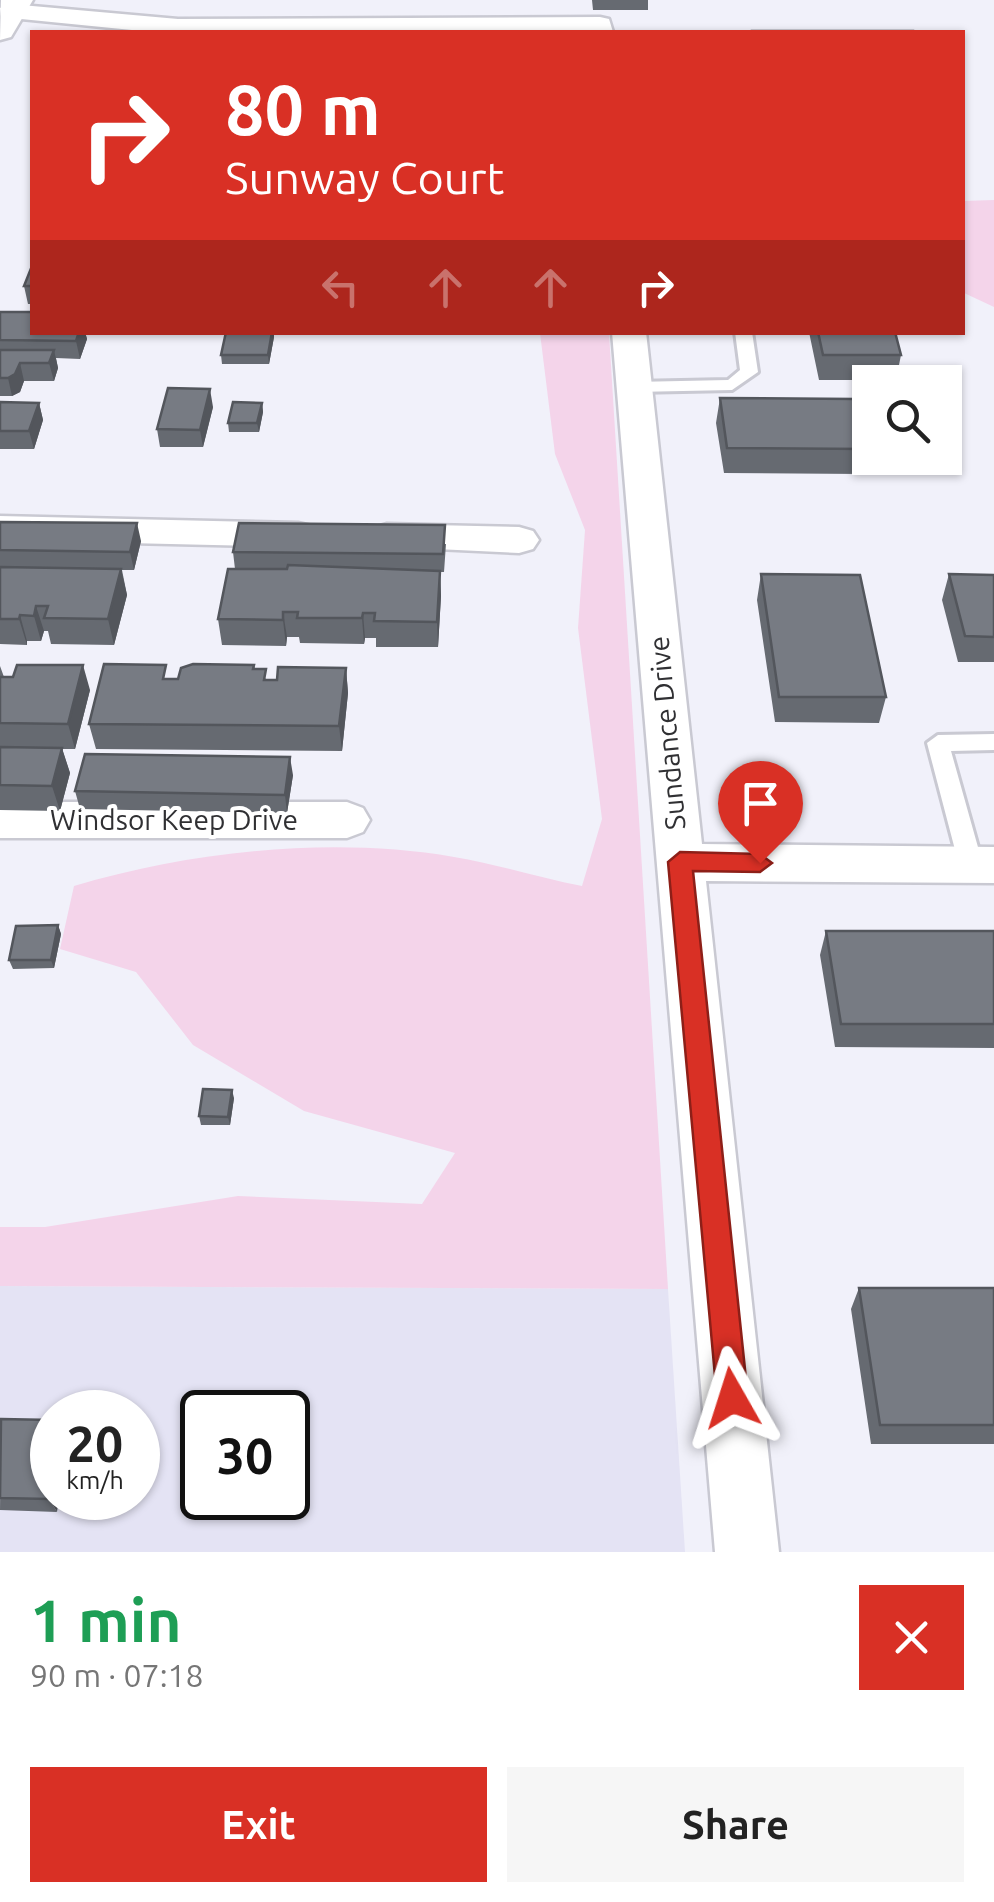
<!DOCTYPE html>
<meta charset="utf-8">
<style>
:root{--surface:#fff;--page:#f6f6f6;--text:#222;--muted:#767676;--accent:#d93025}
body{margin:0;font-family:Ubuntu,sans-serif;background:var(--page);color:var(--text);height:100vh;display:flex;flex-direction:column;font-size:38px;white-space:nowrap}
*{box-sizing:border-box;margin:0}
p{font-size:32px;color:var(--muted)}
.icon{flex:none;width:55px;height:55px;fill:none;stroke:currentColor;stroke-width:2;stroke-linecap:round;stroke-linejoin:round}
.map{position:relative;height:1552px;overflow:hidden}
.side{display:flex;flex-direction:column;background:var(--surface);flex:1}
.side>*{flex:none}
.hud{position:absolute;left:30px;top:30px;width:935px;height:305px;border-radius:0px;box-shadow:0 2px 8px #0004;background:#d93025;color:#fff;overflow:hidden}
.buttons{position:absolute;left:852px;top:365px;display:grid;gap:20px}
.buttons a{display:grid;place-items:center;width:110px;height:110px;border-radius:0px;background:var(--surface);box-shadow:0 2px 8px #0004;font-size:50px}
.speed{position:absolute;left:30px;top:1390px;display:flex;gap:20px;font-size:50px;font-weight:700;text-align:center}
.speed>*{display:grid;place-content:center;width:130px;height:130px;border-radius:50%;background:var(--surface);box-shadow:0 2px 8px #0004;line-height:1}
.speed small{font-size:25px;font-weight:400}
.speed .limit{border:5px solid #111;border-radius:15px;background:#fff;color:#111}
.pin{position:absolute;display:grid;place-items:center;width:85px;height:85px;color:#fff;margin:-102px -42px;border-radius:50% 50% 50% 0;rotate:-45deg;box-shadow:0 0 10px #0007}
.pin .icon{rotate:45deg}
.me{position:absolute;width:110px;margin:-55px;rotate:354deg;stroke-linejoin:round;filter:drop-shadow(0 0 8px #0008)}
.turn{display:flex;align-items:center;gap:35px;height:210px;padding:0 30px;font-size:45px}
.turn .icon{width:130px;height:130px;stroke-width:2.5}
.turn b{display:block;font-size:70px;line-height:85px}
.lanes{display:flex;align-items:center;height:95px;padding:0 30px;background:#0003;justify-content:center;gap:50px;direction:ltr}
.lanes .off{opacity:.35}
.round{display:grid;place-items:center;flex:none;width:105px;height:105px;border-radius:0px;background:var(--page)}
.overview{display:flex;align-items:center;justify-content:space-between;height:170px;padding:0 30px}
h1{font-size:60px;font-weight:700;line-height:75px;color:#1e9e55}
.action{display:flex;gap:20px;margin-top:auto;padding:20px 30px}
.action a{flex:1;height:115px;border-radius:0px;background:var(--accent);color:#fff;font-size:40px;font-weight:700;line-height:115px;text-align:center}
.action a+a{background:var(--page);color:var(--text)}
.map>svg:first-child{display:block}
</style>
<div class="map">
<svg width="994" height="1552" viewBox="0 0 994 1552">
<rect width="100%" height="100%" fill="#f1f1fa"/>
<path fill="#e4e3f4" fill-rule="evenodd" d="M0,1286L668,1289L685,1552H0ZM52,1412H138V1498H52ZM202,1412H288V1498H202Z"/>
<path fill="#f4d4ea" d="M994,200V307L962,292L963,201Z
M540,333H609L668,1289L0,1286V1227H45L238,1196L422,1204L455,1153L304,1111L193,1045L136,972L60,949L74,886C192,851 332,836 454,857C497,864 540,878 582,886L602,819L578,628L585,530L555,454Z"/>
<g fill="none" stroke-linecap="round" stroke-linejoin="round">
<defs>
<path id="service" d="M735,332H752L758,372L732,390L634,392L625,387L634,382L728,380L740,370Z
M994,734V750L951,751L983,865L979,872H963L959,865L927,743L938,735Z"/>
<path id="minor" d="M10,4L178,19L600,17L609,19L613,32H152L1,17L0,8Z
M612,332H646L702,844L994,847V883L706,881L779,1552H715Z
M0,516L298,523L312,526L317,535L312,544L298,547L0,540Z
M387,524L519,527L533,531L539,540L533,549L519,553L373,546L368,537L373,528Z
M0,802H347L363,808L370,820L363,832L347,838H0Z"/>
<path id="secondary" d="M1,0H33L11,37L0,40Z"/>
</defs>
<use href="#service" stroke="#c9c9d2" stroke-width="6"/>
<use href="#minor" stroke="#c9c9d2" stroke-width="5"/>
<use href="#secondary" stroke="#c9c9d2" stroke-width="5"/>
<use href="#service" fill="#fff" fill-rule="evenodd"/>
<use href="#minor" fill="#fff" fill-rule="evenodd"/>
<use href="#secondary" fill="#fff" fill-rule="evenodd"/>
</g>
<path fill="#666a71" d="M592,0H648V10H593Z
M32,266V304H28L24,286Z
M0,312L32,332H85L87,339L80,359L56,358L58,368L54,381H24L20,392L12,396H0Z
M809,332H895L901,355L896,380H819Z
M274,337L269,364H222L221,355Z
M720,398L868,449L862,474L724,473L716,423Z
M0,402L39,403L43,420L34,449H0Z
M262,403L263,412L259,432H229L228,423Z
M213,407L203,447H160L157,429Z
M0,522L141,541L134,570H122L127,595L114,645L51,644L48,631H44L41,641H27V645L0,644Z
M446,544L444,572H440L441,596L438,647H376V638H365L364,644L300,643L299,637H287L286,646L222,645L218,619L235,569L233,552Z
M761,574L886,697L879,723L775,722L757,600Z
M949,574L994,575V662H958L942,600Z
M254,665L255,669L267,680H277L346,668L348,693L342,751L96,749L89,724L169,679H178Z
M0,666L4,677L90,690L75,749H62L70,773L60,811L0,810Z
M293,775L287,813L80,809L75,791Z
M58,925L61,934L54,968L13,969L9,960Z
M826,931H994V1048L835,1047L820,955Z
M234,1098L230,1125H201L199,1116Z
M859,1288H994V1444H871L851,1309Z
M1,1419L57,1512L0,1510Z"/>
<path fill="#53565c" d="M79,332H85L87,339L80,359L76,341Z
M272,332H274V337L269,364L268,355Z
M54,350L58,368L54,381L49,363Z
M20,363L24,381L20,392L12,396L8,378Z
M210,389L213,407L203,447L200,430Z
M39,403L43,420L34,449L29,431Z
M262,403L263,412L259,432L257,423Z
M137,523L141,541L134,570L130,552Z
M121,569L127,595L114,645L108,619Z
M440,571L441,596L438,647L437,622Z
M36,606L44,631L41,641L34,616Z
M283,612L287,637L286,646L283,620Z
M363,613L365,638L364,644L362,618Z
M20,615L27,641V645L19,619Z
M83,665L90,690L75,749L68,724Z
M346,668L348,693L342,751L339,726Z
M62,748L70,773L60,811L52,786Z
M290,757L293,775L287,813L285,795Z
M58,925L61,934L54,968L51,960Z
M232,1090L234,1098L230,1125L228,1117Z
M52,1481V1498H59L57,1512L49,1499Z"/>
<path fill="#777b83" stroke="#53565c" stroke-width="2.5" d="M752,31H913V32H752Z
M32,266V286H24Z
M0,312H32V332H79L76,341L0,340Z
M226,332H272L268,355H221Z
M818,332H895L901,355H823Z
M0,350H54L49,363H20L15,374L8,378H0Z
M168,388L210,389L200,430L157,429Z
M720,398L855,399L868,449L727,448Z
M0,402L39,403L29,431H0Z
M233,402L262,403L257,423H228Z
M0,522L137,523L130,552L0,550Z
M239,523L445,525L443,554L233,552Z
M288,565L440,571L437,622L374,621L375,613H363L362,618H297L298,612H283V620L218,619L228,569H287Z
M0,567L121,569L108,619L44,618L48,606H36L34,616L20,615L19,619H0Z
M761,574L860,575L886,697H779Z
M949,574L994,575V637L965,636Z
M104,664L166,665L163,679H178L181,668L193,664L254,665L253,669H266L264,680H277L278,667L346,668L339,726L89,724Z
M17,665H83L68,724L0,723V677H13Z
M0,747L62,748L52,786L0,785Z
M85,754L290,757L285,795L75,791Z
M58,925L51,960H9L16,926Z
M826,931H994V1024H841Z
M203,1089L232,1090L228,1117L199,1116Z
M859,1288H994V1425H880Z
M1,1419L52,1420V1481L49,1499L0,1498Z"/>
<path fill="#d93025" stroke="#8d1f18" stroke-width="2.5" d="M680,852L760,854L772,863L760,872L693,871L748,1398L743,1409L732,1414L721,1409L717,1398L668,862Z"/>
<g text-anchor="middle" stroke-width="8" stroke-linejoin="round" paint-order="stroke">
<g font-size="28" fill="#303033" stroke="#fff">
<text transform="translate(667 733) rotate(-95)" y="10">Sundance Drive</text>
<text x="174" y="830">Windsor Keep Drive</text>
</g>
</g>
</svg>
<div class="buttons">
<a><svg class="icon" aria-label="search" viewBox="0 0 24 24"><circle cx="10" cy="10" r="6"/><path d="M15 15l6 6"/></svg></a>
</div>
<div class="speed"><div>20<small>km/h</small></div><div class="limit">30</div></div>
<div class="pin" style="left:760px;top:863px;background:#d93025"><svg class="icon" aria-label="arrive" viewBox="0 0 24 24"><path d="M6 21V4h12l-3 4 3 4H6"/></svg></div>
<svg class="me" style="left:732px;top:1398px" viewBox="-20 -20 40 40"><path d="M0-17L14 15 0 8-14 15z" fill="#d93025" stroke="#fff" stroke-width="4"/></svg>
<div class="hud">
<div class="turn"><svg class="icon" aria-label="right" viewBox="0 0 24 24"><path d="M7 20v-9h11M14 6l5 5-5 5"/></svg><div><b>80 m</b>Sunway Court</div></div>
<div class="lanes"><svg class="icon off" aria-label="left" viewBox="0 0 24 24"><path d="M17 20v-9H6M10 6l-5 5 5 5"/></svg><svg class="icon off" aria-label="ahead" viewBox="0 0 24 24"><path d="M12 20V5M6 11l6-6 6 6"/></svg><svg class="icon off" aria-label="ahead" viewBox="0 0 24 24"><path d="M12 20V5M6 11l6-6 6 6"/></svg><svg class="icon" aria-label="right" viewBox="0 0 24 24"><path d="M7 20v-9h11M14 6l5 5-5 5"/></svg></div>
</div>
</div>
<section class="side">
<div class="overview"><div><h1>1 min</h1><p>90 m · 07:18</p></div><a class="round" style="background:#d93025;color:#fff"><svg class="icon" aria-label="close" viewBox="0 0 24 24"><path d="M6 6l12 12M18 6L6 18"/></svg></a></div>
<div class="action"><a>Exit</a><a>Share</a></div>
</section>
